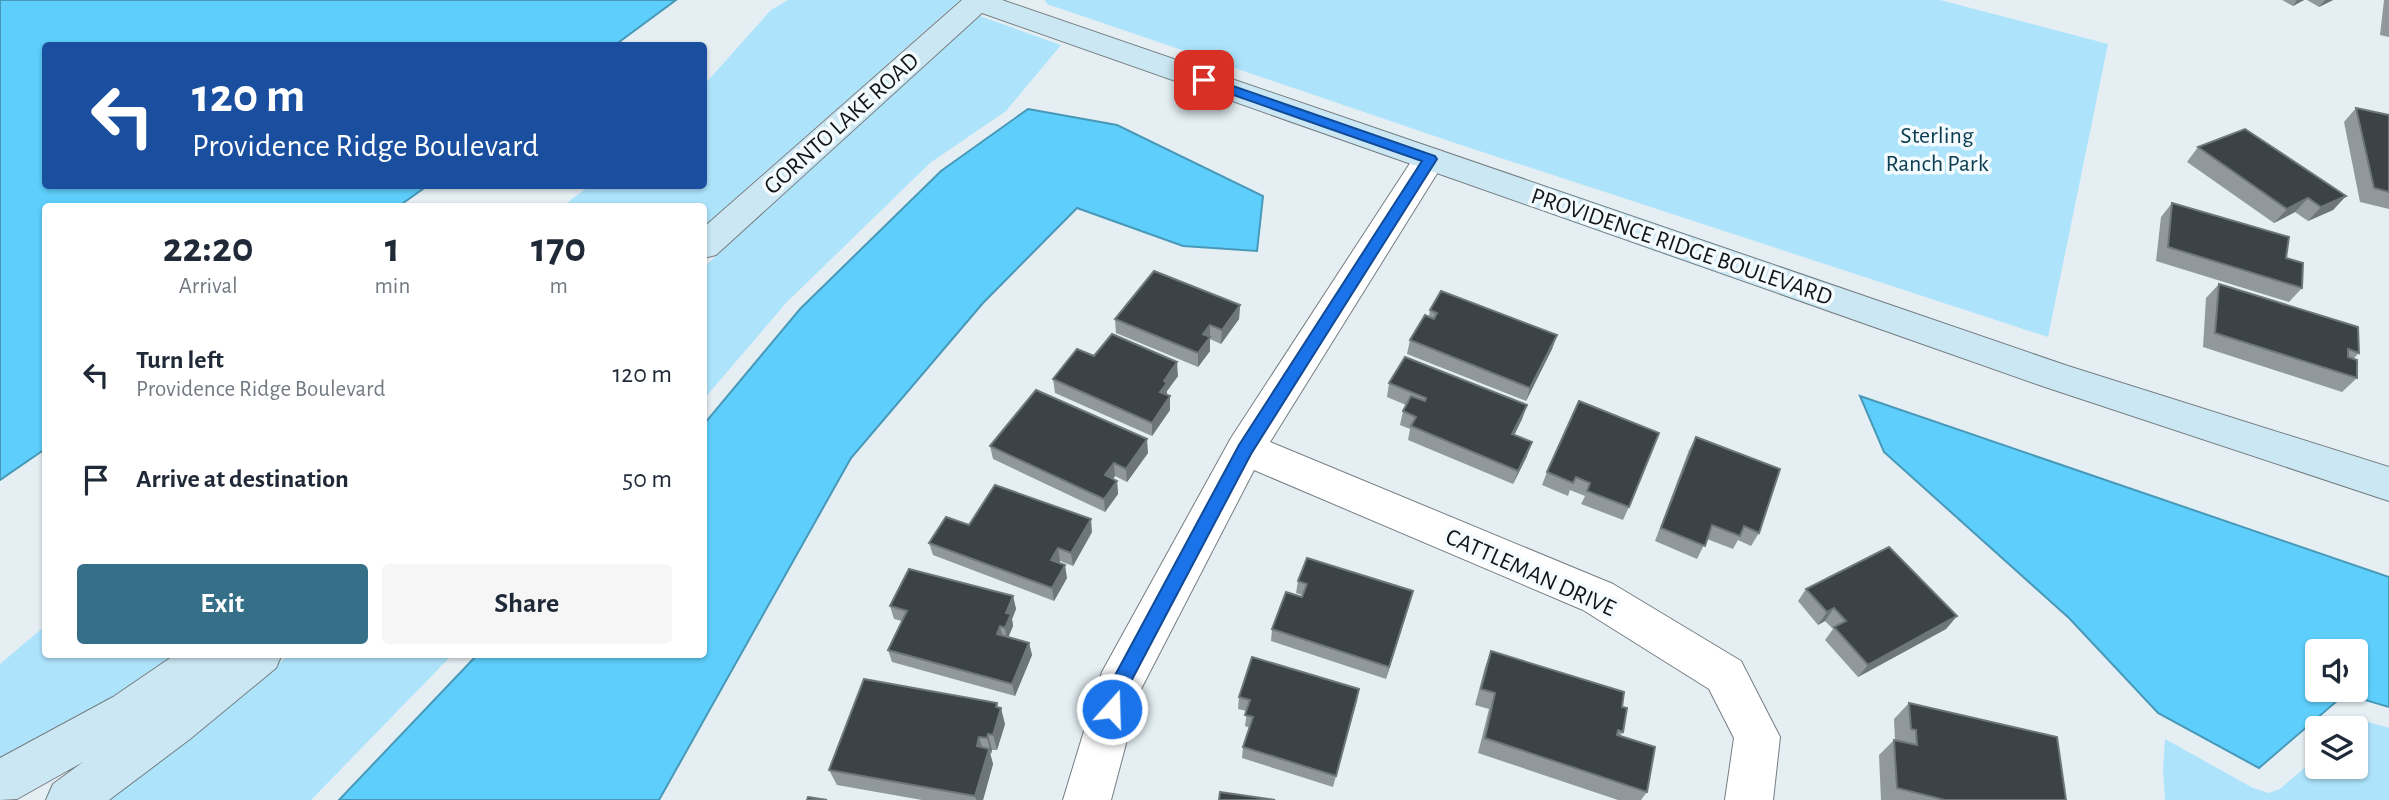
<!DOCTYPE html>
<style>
:root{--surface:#fff;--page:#f6f6f7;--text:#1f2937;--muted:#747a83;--accent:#357088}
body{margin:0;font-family:"Alegreya Sans",sans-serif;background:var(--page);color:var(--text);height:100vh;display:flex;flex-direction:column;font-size:26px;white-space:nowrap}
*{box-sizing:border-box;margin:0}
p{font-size:23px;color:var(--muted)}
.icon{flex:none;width:38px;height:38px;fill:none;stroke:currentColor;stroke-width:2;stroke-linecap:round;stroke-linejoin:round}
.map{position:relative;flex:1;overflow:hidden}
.details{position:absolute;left:42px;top:203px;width:665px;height:455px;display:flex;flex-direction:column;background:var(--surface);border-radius:7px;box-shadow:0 2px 5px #0004}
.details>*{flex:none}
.banner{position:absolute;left:42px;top:42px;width:665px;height:147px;border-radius:7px;box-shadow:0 2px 5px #0004;background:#1a4fa0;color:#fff;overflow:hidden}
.buttons{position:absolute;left:2305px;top:639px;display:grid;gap:14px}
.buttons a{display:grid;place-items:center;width:63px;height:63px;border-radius:7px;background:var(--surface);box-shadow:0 2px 5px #0004;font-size:35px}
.pin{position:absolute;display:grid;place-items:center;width:60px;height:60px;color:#fff;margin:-30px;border-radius:14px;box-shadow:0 4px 10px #0006}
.me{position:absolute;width:77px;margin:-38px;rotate:20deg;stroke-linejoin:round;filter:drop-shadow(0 0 5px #0008)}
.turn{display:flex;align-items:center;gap:24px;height:147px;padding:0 35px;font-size:32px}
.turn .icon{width:91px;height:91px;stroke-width:2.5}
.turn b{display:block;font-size:49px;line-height:60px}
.eta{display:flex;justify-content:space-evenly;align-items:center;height:119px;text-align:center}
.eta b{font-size:42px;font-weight:600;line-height:49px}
.primary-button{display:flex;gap:14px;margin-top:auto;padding:14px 35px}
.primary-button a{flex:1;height:80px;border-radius:7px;background:var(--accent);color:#fff;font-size:28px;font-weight:600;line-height:80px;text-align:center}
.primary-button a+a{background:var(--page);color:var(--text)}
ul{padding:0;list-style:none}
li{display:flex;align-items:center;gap:21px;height:105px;padding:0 35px}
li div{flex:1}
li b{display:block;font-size:26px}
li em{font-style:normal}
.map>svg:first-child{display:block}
</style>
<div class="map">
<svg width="2389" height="800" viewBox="0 0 2389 800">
<rect width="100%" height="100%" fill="#e4eef3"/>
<path fill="#ade4fc" d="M788,0H960L704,226V206H563L589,186H704V85L771,10Z
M1045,0H1940L2108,44L2048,337L1461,145L1047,4Z
M980,16L1061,45L1006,111L930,163L786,303L704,399V267Z
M45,626L46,654L182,655L121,694L0,760V664Z
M289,655H452L311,800H106L188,739Z
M2361,720L2389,728V800H2165L2163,770L2165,739L2253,788L2269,793L2280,789L2317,757V766H2356V728H2351Z"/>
<path fill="#5ecffc" stroke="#4898b8" stroke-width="2" fill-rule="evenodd" d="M0,0H676L615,45L46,46V186H427L399,206H46L45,449L0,480Z
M1028,109L1117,125L1263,196L1257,251L1183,246L1077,208L983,303L851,458L659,800H339L477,655L704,654V424L800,309L941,171Z
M1860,396L2389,577V707L2345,694L2259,768L2158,713L2069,618L1884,452ZM2317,651H2356V690H2317Z"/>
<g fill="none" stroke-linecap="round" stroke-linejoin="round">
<defs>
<path id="street" d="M1430,148L1442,151L1446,159L1270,442L1613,584L1741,661L1780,737L1773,800H1725L1734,738L1709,689L1583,610L1254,470L1140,691L1111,800H1063L1102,672L1231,438L1418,151Z"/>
<path id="secondary" d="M962,0H1002L2068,366L2389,467V501L2042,386L982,13L716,255L704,258V227Z
M176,654H282L276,668L190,739L109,800H46L53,784L83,762L17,799L0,800V758L113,697Z"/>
</defs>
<use href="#street" stroke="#767e82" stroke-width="2"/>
<use href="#secondary" stroke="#767e82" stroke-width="2"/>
<use href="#street" fill="#fff" fill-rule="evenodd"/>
<use href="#secondary" fill="#cae7f3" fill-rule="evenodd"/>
</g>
<path fill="#90989d" d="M2282,0H2304L2293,6Z
M2307,0H2333L2319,7Z
M2384,0H2389V37L2380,35Z
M2356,108L2389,115V209L2360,202L2344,122Z
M2198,147L2346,196L2333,210L2308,221L2295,212L2274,223L2187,162Z
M2172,203L2286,258L2302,288L2289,302L2156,261L2161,217Z
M2219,284L2359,353L2353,359L2357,378L2342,392L2203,347L2206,298Z
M1240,305L1239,319L1221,344L1210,339V351L1198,367L1116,333L1115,319Z
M1430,310L1557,335L1552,349L1526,401L1407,354L1410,340L1429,317Z
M1178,376L1167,391V395L1170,396V410L1152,436L1055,393L1053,379Z
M1389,383L1527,405L1522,419L1514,435L1527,456L1513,484L1408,440L1410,429L1400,425L1403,411L1406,405L1387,397Z
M1579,401L1629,507L1623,520L1581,504L1585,496L1570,490L1568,496L1542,485L1547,472Z
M1696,437L1759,533L1751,546L1738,540L1733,549L1707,539L1697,559L1655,541L1689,450Z
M990,446L1148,453L1127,482L1115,476L1113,479L1117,481L1118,494L1105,512L993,459Z
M969,525L1092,532L1073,566L1060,561L1058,563L1067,578L1054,601L933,555L929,543Z
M1298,581L1413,591L1386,679L1271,641L1272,629L1302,597V595L1296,593Z
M1806,589L1957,616L1946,629L1858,677L1825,640L1833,629L1825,621L1818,625L1798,601Z
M1013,596L1016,609L1012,619L1013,626L1008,638L1029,643L1032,655L1015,696L892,662L888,650L902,621L894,619L890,606Z
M1491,651L1622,707L1623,732L1620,736L1647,792L1641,800H1618L1478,753L1489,709L1475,705L1485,667Z
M1359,689L1333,787L1242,758L1243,747L1250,728L1245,726L1247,711L1238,709L1239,697Z
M1909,703L2066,800H1881L1879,755L1894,740H1895L1894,719Z
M1005,724L997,750H992L991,754H990L993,764L983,800H922L837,785L829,770Z"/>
<path fill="#6e767b" d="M2297,0H2304L2293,6Z
M2325,0H2333L2319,7Z
M2346,196L2333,210L2308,221L2321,207Z
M2308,198L2295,212L2274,223L2287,209Z
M1240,305L1239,319L1221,344L1222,330Z
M1210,325V351L1198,367V353L1203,334Z
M1557,335L1552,349L1526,401L1530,388Z
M1177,362L1178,376L1167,391V396L1160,392L1164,381Z
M1170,396V410L1152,436V423Z
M1527,405L1522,419L1508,448L1512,434Z
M1147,439L1148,453L1127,482L1126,469Z
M1532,442L1527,456L1513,484L1518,471Z
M1114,463L1115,476L1106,488L1105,475Z
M1117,481L1118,494L1105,512L1104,499Z
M1091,519L1092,532L1073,566L1071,553Z
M1058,548L1060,561L1053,573L1051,560Z
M1065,565L1067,578L1054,601L1052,588Z
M1413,591L1410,603L1386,679L1389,667Z
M1013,596L1016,609L1012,619L1013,626L1007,640L1005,628L1006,613Z
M1834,608L1825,621L1818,625L1827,612Z
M1957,616L1946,629L1858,677L1868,665Z
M1000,626L1003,639L997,634Z
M1029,643L1032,655L1015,696L1012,684Z
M1359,689L1357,701L1333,787L1336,776Z
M997,703L999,712L1001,708L1005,724L997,750L993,735Z
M988,734L992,750L991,754L987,738Z
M979,737L984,753L977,746Z
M989,749L993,764L983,800H976L975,796Z"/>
<path fill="#3b4347" stroke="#6e767b" stroke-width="2" d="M2356,108L2389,115V192L2374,188Z
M2245,129L2346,196L2321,207L2308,198L2287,209L2198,147Z
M2172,203L2289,237L2286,258L2303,263L2302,288L2168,247Z
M1154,271L1240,305L1222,330L1210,325L1203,334L1210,337L1198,353L1115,319Z
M2219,284L2358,327L2359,353L2348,349V357L2357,360V378L2215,333Z
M1441,291L1557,335L1530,388L1410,340L1425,315L1434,319L1437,313L1430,310Z
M1112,334L1177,362L1164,381L1167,383L1160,392L1170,396L1152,423L1053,379L1077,349L1094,356Z
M1405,357L1527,405L1512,434L1532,442L1518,471L1411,426L1416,417L1403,411L1411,396L1425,401L1426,398L1389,383Z
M1036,390L1147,439L1126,469L1114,463L1105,475L1117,481L1104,499L990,446Z
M1579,401L1659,433L1629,507L1587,491L1590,483L1576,477L1573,483L1547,472Z
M1696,437L1780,469L1759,533L1744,526L1740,536L1712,525L1705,546L1661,528Z
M995,485L1091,519L1071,553L1058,548L1051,560L1065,565L1052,588L929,543L946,517L969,525Z
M1889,547L1957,616L1868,665L1834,627L1846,621L1834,608L1827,612L1806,589Z
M1307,558L1413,591L1389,667L1272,629L1286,592L1302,597L1307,584L1298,581Z
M909,569L1013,596L1006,613L1011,614L1005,628L1000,626L997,634L1029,643L1012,684L888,650L907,611L890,606Z
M1491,651L1624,692L1622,707L1627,708L1623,732L1618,730L1617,735L1655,747L1647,792L1485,738L1495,693L1481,689Z
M1252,657L1359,689L1336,776L1243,747L1253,717L1245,715L1250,700L1239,697Z
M864,679L997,703L996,707L1001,708L993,735L988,734L987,738L979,737L977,746L989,749L975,796L829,770Z
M1909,703L2057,737L2066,800H1945L1897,788L1894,740L1917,745L1916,730L1911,729Z
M1220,792L1275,800H1219Z
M808,797L827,800H807Z"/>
<path fill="#1a73e8" stroke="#114b97" stroke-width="2" d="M1204,76L1435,156L1437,159L1251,454L1127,689L1119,715L1112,718L1105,715L1102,709L1112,681L1239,445L1422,161L1199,83L1197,80Z"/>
<g text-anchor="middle" stroke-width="7" stroke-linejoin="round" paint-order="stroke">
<g font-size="24" fill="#131618" stroke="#f3fbff">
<text transform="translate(841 123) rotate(-42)" y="8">GORNTO LAKE ROAD</text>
<text transform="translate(1682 246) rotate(19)" y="8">PROVIDENCE RIDGE BOULEVARD</text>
<text transform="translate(1531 572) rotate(24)" y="8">CATTLEMAN DRIVE</text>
</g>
<g font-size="24" fill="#0a3d4f" stroke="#f3fbff">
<text x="1937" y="143">Sterling<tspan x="1937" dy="28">Ranch Park</tspan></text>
</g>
</g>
</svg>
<div class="buttons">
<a><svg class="icon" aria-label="sound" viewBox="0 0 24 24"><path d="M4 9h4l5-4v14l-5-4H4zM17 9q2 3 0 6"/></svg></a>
<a><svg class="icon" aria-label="layers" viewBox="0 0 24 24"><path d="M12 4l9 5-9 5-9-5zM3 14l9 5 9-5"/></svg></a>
</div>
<div class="pin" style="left:1204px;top:80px;background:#d93025"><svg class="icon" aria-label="arrive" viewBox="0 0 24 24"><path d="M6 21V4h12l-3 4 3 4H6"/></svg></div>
<svg class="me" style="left:1112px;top:709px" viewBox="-20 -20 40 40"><circle r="17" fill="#1a73e8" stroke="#fff" stroke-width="3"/><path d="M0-11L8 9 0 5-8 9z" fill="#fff"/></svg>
<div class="banner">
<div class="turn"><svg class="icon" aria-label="left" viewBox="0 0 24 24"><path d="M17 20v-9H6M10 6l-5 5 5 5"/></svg><div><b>120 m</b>Providence Ridge Boulevard</div></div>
</div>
<section class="details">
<div class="eta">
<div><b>22:20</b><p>Arrival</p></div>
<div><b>1</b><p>min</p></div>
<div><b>170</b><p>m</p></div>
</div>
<ul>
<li><svg class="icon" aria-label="left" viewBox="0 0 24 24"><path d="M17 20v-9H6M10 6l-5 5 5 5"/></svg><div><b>Turn left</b><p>Providence Ridge Boulevard</p></div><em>120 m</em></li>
<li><svg class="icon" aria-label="arrive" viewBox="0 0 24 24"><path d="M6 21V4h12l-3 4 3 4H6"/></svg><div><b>Arrive at destination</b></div><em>50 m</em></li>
</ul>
<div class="primary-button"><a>Exit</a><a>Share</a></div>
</section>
</div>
